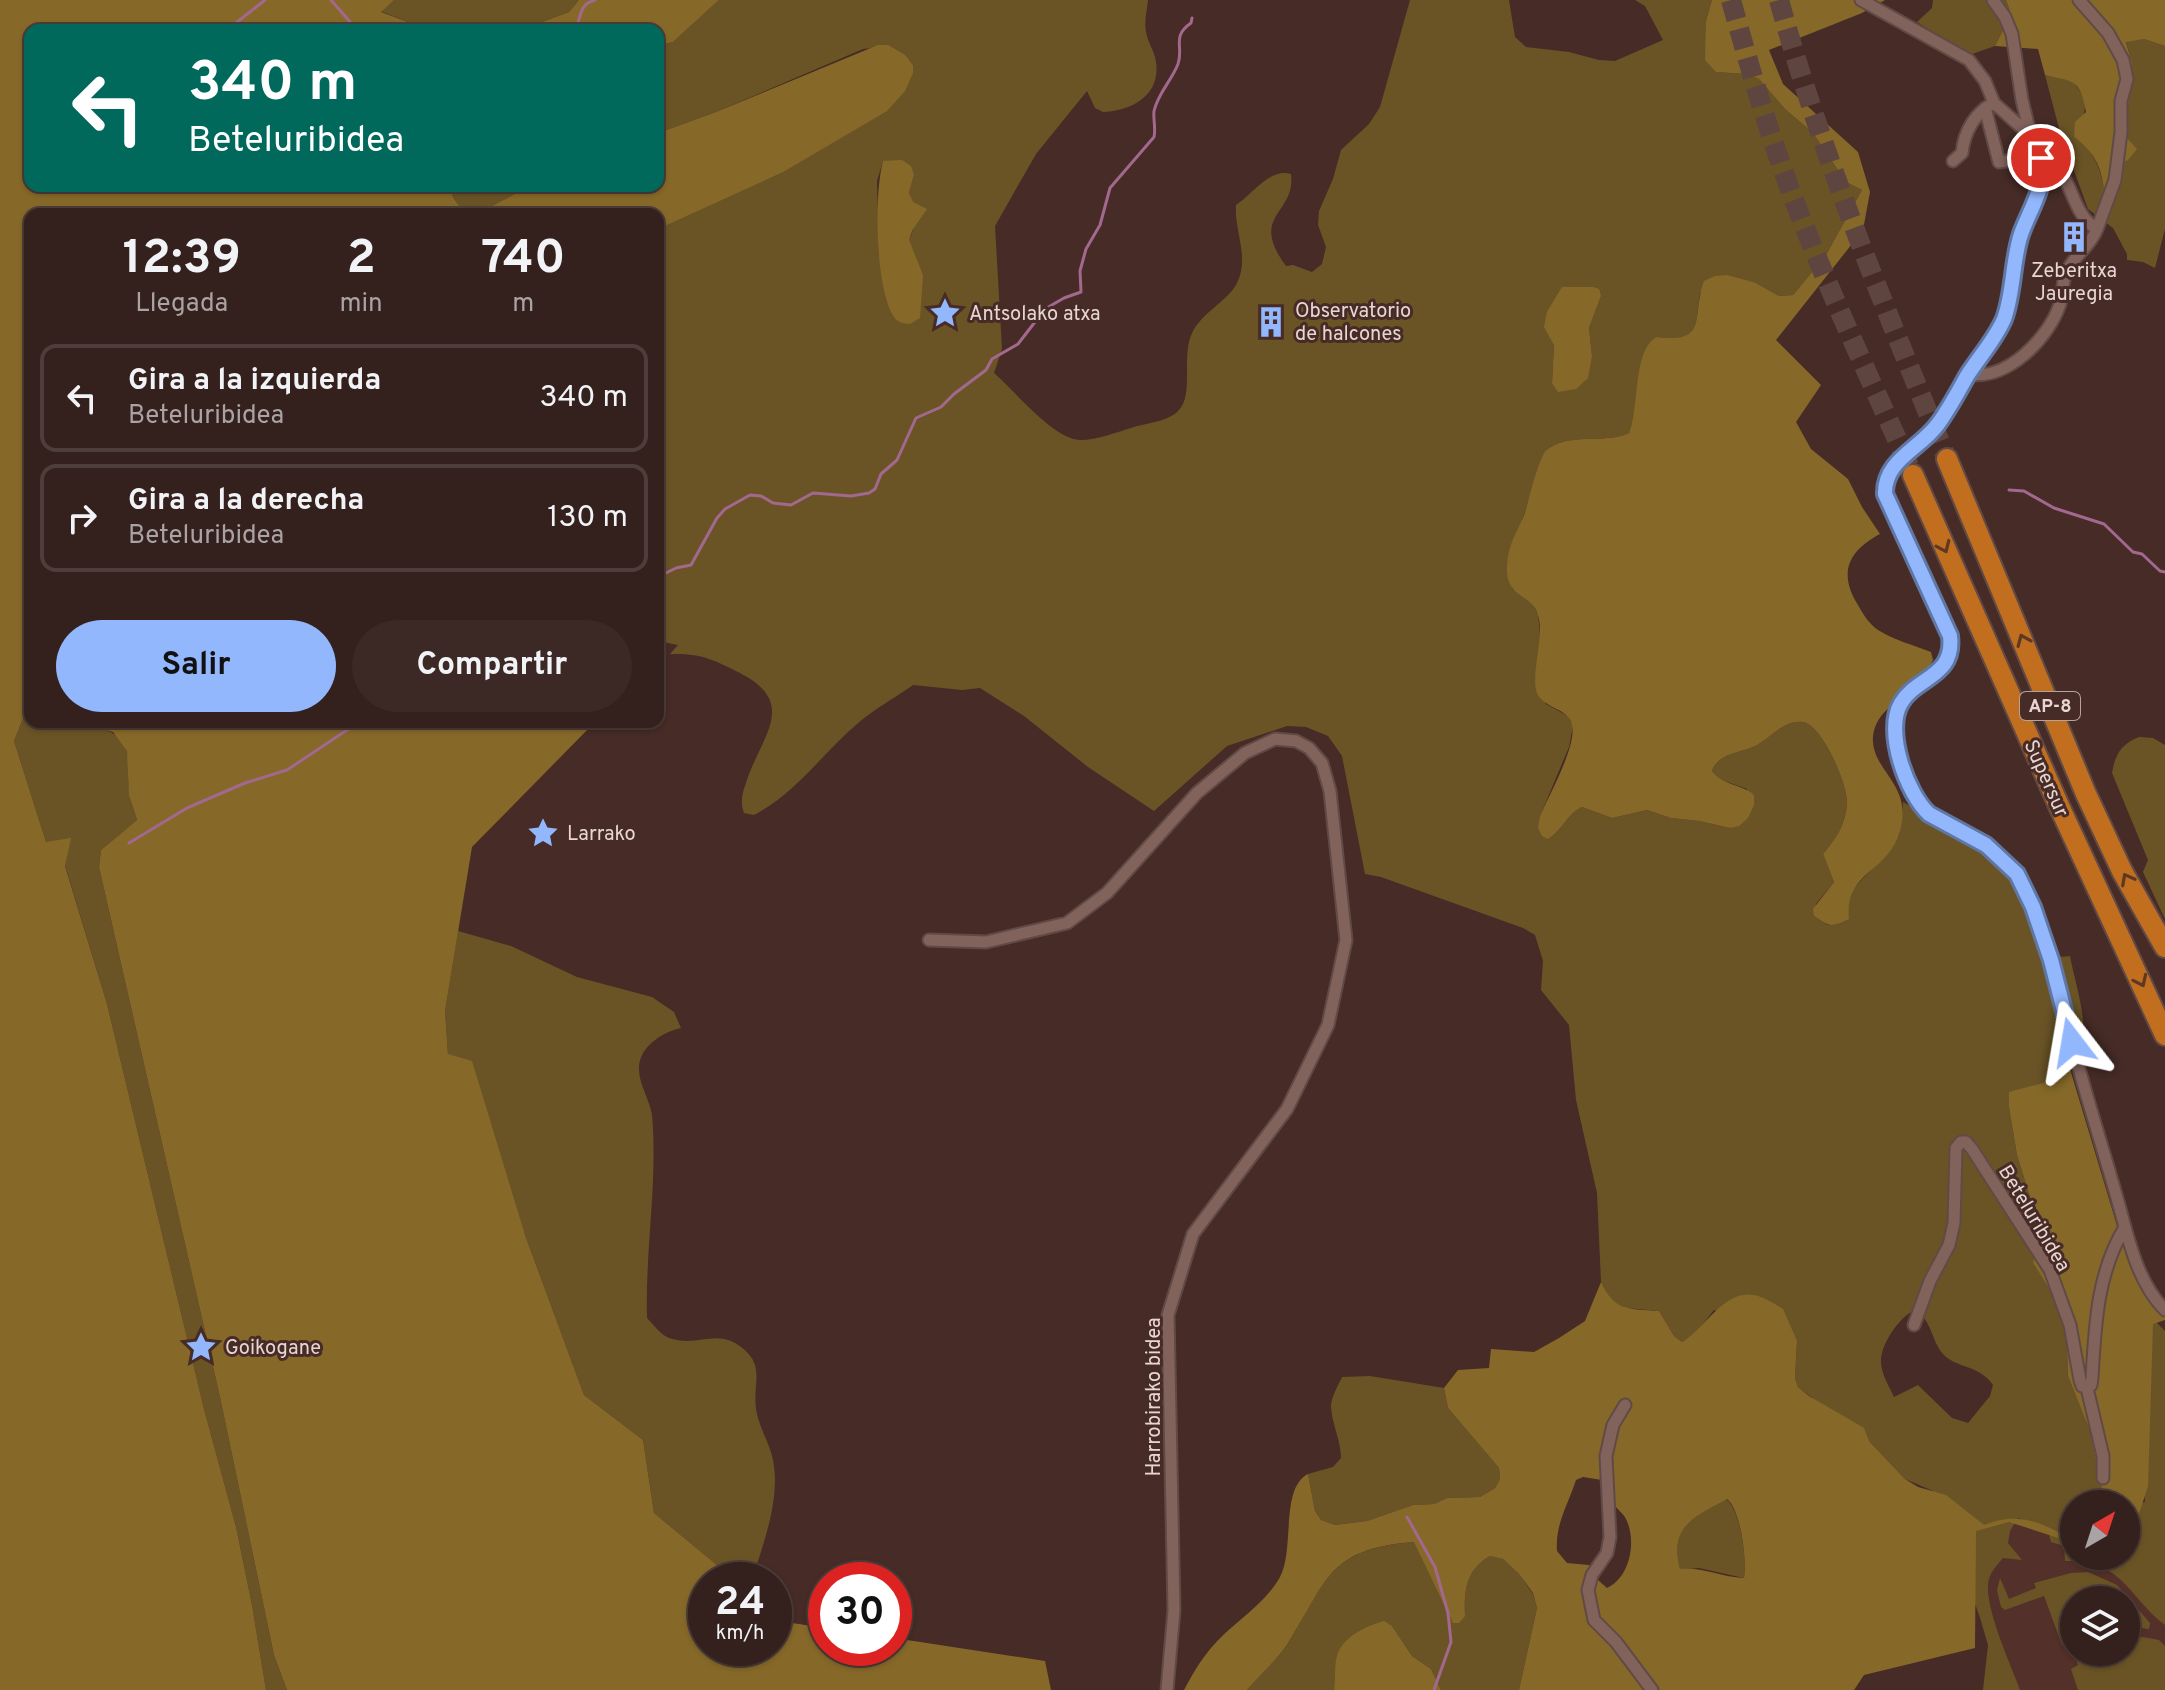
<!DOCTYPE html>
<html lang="es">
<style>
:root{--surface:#34201c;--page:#3c2825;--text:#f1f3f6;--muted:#a9a3a3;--line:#4e3e3b;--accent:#93b7fd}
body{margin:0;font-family:Overpass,sans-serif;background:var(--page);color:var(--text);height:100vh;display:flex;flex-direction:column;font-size:30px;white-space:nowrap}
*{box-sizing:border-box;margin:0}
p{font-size:26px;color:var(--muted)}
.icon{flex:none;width:44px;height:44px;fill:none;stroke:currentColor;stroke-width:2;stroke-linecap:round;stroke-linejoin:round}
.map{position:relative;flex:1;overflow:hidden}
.sheet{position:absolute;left:24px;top:208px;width:640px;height:520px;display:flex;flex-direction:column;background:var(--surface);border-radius:16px;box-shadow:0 2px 6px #0004,0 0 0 2px var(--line)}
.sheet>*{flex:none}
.guide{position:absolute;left:24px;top:24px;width:640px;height:168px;border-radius:16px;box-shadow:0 2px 6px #0004,0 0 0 2px var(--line);background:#00695c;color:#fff;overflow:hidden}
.needle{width:52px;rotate:39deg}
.buttons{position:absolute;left:2060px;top:1490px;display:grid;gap:16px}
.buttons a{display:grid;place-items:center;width:80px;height:80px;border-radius:50%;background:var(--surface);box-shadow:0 2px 6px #0004,0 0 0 2px var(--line);font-size:40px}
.speed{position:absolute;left:688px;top:1562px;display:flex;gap:16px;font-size:40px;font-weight:700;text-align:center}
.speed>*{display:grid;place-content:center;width:104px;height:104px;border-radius:50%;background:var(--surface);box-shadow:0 2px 6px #0004,0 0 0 2px var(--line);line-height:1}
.speed small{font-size:20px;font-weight:400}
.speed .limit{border:12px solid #d22;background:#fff;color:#111}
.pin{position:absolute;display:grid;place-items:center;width:68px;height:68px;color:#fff;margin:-34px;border:4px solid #fff;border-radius:50%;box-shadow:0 2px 8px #0007}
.me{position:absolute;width:88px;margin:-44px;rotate:346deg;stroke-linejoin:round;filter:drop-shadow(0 0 6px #0008)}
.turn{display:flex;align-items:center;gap:28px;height:168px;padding:0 32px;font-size:36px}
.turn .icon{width:104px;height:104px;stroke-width:2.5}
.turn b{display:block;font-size:56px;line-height:68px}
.eta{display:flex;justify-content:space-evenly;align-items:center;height:136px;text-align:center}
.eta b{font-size:48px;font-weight:700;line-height:56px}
.button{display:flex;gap:16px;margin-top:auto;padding:16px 32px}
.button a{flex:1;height:92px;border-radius:48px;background:var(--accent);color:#111;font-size:32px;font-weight:700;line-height:92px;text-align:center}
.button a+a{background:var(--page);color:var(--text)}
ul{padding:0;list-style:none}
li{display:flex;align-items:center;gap:24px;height:108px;margin:0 16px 12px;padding:0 16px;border:4px solid var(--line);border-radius:16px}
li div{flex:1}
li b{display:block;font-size:30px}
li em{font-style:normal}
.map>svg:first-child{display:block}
</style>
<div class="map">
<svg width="2165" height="1690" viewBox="0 0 2165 1690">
<rect width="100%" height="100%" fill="#462b26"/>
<path fill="#533029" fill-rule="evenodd" d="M2012,1482L2074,1556H2126L2165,1500V1690H1983L1988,1645L1968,1584ZM2074,1600H2126V1652H2074Z"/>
<path fill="#6a5426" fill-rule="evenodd" d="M394,0H579L569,12L521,30H443L419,26L380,11Z
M719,0H1148C1147,10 1144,22 1146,32C1148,43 1155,52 1156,62C1161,95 1132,111 1103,112L1095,108L1087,91L1036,154L995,226L1002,349L994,373C1015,391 1053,439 1080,440C1097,440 1117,432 1134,427C1147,423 1170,421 1179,410C1194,394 1181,357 1192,333C1202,312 1228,301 1237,283C1250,257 1234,231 1236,205C1253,194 1269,168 1291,174C1296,215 1248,214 1286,266L1293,265L1312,272L1322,264L1326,247L1318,225L1319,211L1333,179L1341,150L1369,124L1380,107L1410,0H1509L1515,37L1526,47L1569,52L1599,60L1615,61L1663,40L1645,6L1635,0H1712L1706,21L1716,72L1746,74L1759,79L1785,109L1813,133L1846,182L1862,190L1826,255L1793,295L1779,296L1756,283L1700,293C1695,329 1699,343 1657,337C1630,363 1643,402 1629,433C1602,445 1569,431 1545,451L1523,517L1512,588L1532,603L1538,614L1541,646L1535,681L1546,704L1568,716L1573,726L1569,747L1540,816L1548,839C1562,831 1567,814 1582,807L1612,818L1647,810L1671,818L1699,821L1730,828L1747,789L1716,778L1712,771C1717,754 1739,753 1753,747C1769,740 1783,720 1802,722C1822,723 1849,787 1847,805C1845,826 1836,838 1823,854L1834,882L1816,904L1814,916L1828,925L1847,904L1850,892L1892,848L1902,818L1903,802C1933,819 1991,845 2009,875C2020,893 2037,948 2052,955C2057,957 2065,957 2070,956C2076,990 2098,1044 2068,1071C2052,1086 2028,1095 2009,1107L2017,1155L2038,1223L2033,1263L2058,1303L2066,1322L2068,1376L2089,1429L2103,1494L2127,1502L2128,1506L2145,1502L2130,1357L2149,1315L2165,1331V1625C2127,1596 2125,1561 2065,1561L2064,1546L2051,1542L2047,1527L2018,1518L2010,1531L2008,1543L2022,1560L2003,1558C1998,1564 1991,1571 1989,1579C1982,1603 2011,1665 2020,1690H1983L1988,1645L1980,1617L1933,1491L1905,1479L1869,1441L1798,1387L1795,1378L1797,1341L1714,1310L1694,1335L1682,1342L1674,1336L1659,1311L1626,1308L1609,1300L1601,1282L1597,1193L1576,1100L1569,1025L1541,990L1543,961L1535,935L1523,928L1381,877L1365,874L1342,756L1328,736L1306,727L1287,726L1227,746L1154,811L1088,767L1024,716L980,688L962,690L913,685C895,698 874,709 857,724C823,753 795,794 754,815L744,813C740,803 742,793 746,783C760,737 800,704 740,673C713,659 700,653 670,654L678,645L658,641V229L708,204L913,65C898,46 885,46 863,49L716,112L658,133V46L673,42ZM883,161L914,175L909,193C914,204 917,228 909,239C903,247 888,253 879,257L877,181ZM1601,296L1589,328L1592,356L1552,383L1554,345ZM1915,1310C1932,1320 1931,1340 1943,1354C1955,1368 1980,1365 1993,1385L1990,1396L1968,1423L1952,1418L1918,1385L1894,1397C1889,1386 1881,1374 1881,1361C1881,1344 1899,1317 1915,1310ZM2074,1504H2126V1556H2074Z
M1933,0H2006L2011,14L1995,46L1969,55L1917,22L1932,8Z
M2144,39L2165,46V229L2155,268L2143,262L2127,260V254L2113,228L2088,209L2060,132L2045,75L2071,79C2091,102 2087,112 2074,137C2094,153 2098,162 2104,186L2126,137L2132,63L2126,41Z
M450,186H530L490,207L470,212C459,208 451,198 450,186Z
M30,701V722C59,722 115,717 127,751C130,762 128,778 129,789C130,800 134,810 137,820L101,850L99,867L220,1397L274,1655L287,1690H266L252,1605L236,1527L204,1409L107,1004L65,865L68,846L58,841L46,842L14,741Z
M2139,737L2153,738L2165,745V919L2143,872L2148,860L2112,773C2115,755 2121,744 2139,737Z
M458,931L511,946L577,977L652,997L674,1012L681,1028C663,1032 640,1046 639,1067C638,1083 650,1100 652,1115C658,1182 645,1250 647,1318C653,1324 661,1335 669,1338C695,1347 714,1331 735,1343C770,1364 750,1384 757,1414C761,1432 772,1447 774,1466C779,1504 763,1544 752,1580H735L654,1513L643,1440L584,1395L525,1235L448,1054L445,1011Z
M1370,1376L1444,1388L1448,1408L1499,1468L1500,1479L1495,1488L1480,1497L1447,1498L1434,1504L1413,1505L1367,1521L1335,1525L1321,1520L1315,1511L1308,1474L1333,1467L1341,1458C1341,1441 1332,1424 1331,1407C1331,1397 1338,1386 1342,1377Z
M1726,1499C1741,1510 1747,1561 1744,1578L1699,1568L1680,1570C1669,1526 1693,1517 1726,1499Z
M1415,1542L1465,1616C1464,1590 1466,1570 1490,1556L1503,1559L1519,1574L1533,1594L1537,1608L1519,1690H1441L1431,1669L1412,1656L1392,1626L1334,1690H1247C1260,1675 1277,1660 1288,1643C1328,1579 1328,1549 1415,1542Z
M2088,1572L2117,1585L2150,1623L2149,1629L2134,1627L2126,1630V1600H2074V1641L2062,1645L2044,1596L2005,1610L2001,1607L1997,1590L2000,1578L2009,1599L2036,1588L2034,1583L2071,1573Z
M2143,1637L2159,1640L2165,1646V1690H2078L2071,1669L2078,1665L2075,1657L2088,1652H2126V1639Z"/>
<path fill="#866929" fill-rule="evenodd" d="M0,0H394L381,12L419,26L443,30H30V186H450C451,198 459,208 470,212L490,207L530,186H658V133L716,112L878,45H888L905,55L913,65V73L905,91L887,111L783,172L658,229V214H30V701L14,741L46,842L71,838L65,866L107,1004L204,1409L236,1527L252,1605L266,1690H0Z
M579,0H719L673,42L658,46V30H521L569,12Z
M1712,0H1885L1862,13L1769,50L1783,84L1858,152L1870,192L1863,230L1776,340L1821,385L1796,422L1811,449L1848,479L1862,507L1880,534C1848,551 1838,573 1858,605C1863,614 1869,624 1878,630C1894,640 1913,645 1931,652L1933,660C1928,669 1923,678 1916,685C1901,701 1876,710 1873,736C1870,773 1919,785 1897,839C1883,873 1844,874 1849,919C1831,927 1830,927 1814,916L1813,909L1834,882L1823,854C1836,838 1845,826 1847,805C1849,787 1822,723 1802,722C1783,720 1769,740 1753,747C1739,753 1717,754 1712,771C1721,785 1742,784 1754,795V805L1748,818L1739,826L1730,828L1699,821L1671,818L1647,810L1612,818L1582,807C1567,814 1562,831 1548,839L1542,836L1538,828L1540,816C1549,795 1577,746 1572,725C1569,708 1544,709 1537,693C1530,675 1545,638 1538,615C1534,599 1516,597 1510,584C1505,575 1507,558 1510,548C1513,537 1520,526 1524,515C1531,493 1535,471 1545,451C1569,431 1602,445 1629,433C1640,408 1632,350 1657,337C1709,344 1691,317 1704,281L1715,276L1727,275L1756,283L1779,296L1793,295L1826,255L1862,190L1846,182L1813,133L1785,109L1759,79L1746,74L1716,72L1705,60L1706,21Z
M2006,0H2165V46L2144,39L2126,42L2132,63L2126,137L2137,149L2128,160L2112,167L2104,188C2100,163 2094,153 2074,137L2075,122L2086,112C2080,79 2075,82 2045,75L2038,49L1995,46L2011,14Z
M902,160L911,166L914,175L909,193L913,202L927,209L913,229L909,240L923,275L920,318L910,324C903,323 898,323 894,317C875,288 874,194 883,161Z
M1562,287H1593L1599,289L1601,296L1589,328L1592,356L1588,378L1576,389L1558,392L1552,383L1554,345L1544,327L1547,312Z
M80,722H595L472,847L445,1011L448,1054L472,1061L525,1235L584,1395L643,1440L654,1513L735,1580H706V1648H774V1613L785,1622L826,1628V1648H894V1638L1045,1661L1051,1690H287L274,1655L220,1397L99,867L101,850L137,820L129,795L127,751L113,732Z
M2070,1069L2118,1229L2139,1285L2165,1316V1320L2153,1324L2148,1486L2132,1536L2126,1542L2131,1517L2127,1502L2103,1494L2089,1429L2068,1376L2066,1322L2058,1303L2033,1263L2038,1223L2017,1155L2009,1107V1092L2058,1079Z
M1601,1282C1614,1311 1629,1309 1659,1311L1674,1336L1682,1342C1704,1330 1724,1289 1754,1295C1764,1297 1775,1304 1783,1309L1797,1341L1795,1378L1798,1387L1809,1396L1864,1428L1869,1441L1905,1479L1918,1487L1946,1495L1984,1525C2021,1511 2041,1523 2074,1540V1543L2009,1522L1976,1531L1975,1648L1864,1675L1854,1690H1519L1537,1608L1533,1593L1519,1574L1503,1559L1490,1556C1466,1570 1464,1590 1465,1616L1459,1623H1453L1414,1542C1327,1549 1328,1580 1288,1643C1277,1660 1260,1675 1247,1690H1184C1192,1675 1200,1661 1211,1648C1232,1623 1264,1606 1280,1577C1295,1549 1280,1488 1308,1474L1315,1511L1321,1520L1335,1525L1367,1521L1413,1505L1434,1504L1447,1498L1480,1497L1495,1488L1500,1479L1499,1468L1448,1408L1444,1388L1458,1370L1489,1368L1491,1349L1534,1352L1559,1338L1585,1321ZM1583,1477L1602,1480C1606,1488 1608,1497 1613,1504C1617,1509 1623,1513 1626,1519C1637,1541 1630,1578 1607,1588L1598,1580L1589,1565L1567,1563L1557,1551C1555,1524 1568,1505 1576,1480ZM1727,1499C1741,1510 1747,1561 1744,1578C1721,1577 1704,1567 1680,1569C1669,1526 1694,1517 1727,1499Z
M1384,1621L1392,1626L1412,1656L1431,1669L1441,1690H1334C1336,1679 1334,1666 1337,1656C1342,1637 1366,1626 1384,1621Z"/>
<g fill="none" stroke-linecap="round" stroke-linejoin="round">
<path stroke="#a2688e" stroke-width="3" d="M331,0L351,23L365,30
M233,30L236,23L265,0
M574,30C583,18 577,5 595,0
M2009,490L2024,491L2054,508L2104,524L2133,552L2142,554L2160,571L2165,572
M658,577L676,568L691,565L717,518L725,509L750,495L761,496L773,503L791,505L813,493L851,496L869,493L875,489L881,474L897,460L916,418L941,407L954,394L986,370L992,359L1018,344L1045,309L1064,298L1081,292L1080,271L1086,249L1100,225L1110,188L1154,137C1156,128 1153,119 1154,111C1158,93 1172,80 1178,64C1184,46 1171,37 1191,23L1192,18
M129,843L187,808L245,783L287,770L359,722
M1407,1517L1435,1567L1448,1613L1451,1642L1434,1690"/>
<path stroke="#5e4540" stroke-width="20" stroke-dasharray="20 10" stroke-linecap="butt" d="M1731,0C1750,69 1770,138 1796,205C1831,296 1873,385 1913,475
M1779,0C1822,157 1885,308 1947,459"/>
<defs>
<path id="street" d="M1861,0L1969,60L1985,81L1994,103
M1993,0L2005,17L2012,34L2022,100L2031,137L2040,156L2044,171L2034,208L2022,234L2004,318L1991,342L1939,424L1887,474L1885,494L1950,636C1954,671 1920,681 1900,704C1890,738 1902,789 1929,814C1960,832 1990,845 2014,872C2042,903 2060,997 2071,1039C2085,1093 2102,1145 2117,1198C2128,1236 2136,1281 2165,1310
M1985,108L1999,162L2040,156
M2041,158C2074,167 2068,213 2097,229L2115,180L2121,132V101L2127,79L2123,60L2108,33L2079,0
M1953,161L1962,153C1964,132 1975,112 1994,103L2031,136
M1969,374C2007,381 2049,338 2060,304C2063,294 2062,283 2066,273C2075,253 2089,249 2097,229
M929,940L986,942L1067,923L1107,893L1197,793L1245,753L1275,739L1296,741L1309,748L1322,763L1330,791L1346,940L1328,1025L1287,1109L1193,1234L1168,1315L1174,1610L1167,1690
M1914,1325L1930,1281L1949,1245L1954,1223L1956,1148L1961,1142H1966L1972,1149L2050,1270L2070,1325L2080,1380L2082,1386L2087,1388L2091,1385L2092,1378C2095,1325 2097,1273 2125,1227
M2087,1388L2103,1456V1478
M1625,1405L1613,1425L1606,1456L1610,1537L1607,1553L1592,1575L1588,1590L1594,1620L1616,1642L1652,1690"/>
<path id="highway" d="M1947,459L2086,794L2122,871L2165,947
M1913,475L2060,808L2165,1035"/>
</defs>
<use href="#street" stroke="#614a45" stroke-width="15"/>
<use href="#highway" stroke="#614a45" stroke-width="24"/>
<use href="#street" stroke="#82635c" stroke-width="11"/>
<use href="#highway" stroke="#c16e1e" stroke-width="20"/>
</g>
<defs><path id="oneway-chevron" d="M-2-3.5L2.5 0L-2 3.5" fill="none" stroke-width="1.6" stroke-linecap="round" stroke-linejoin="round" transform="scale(2)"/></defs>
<g stroke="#5f3824">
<use href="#oneway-chevron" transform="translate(1944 547) rotate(66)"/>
<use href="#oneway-chevron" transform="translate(2023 640) rotate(-113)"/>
<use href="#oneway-chevron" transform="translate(2127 879) rotate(-118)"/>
<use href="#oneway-chevron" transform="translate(2141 981) rotate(65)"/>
</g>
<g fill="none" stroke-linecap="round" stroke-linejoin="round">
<defs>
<path id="route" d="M2041,158C2047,186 2030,209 2021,234C2012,261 2014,292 2004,319C1995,340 1979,357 1967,376C1958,392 1949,409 1938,424C1920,449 1884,460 1885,494L1950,636C1955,677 1917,676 1901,703C1884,731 1907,794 1929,814L1986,845L2017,874L2033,907L2051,960L2072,1042"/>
</defs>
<use href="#route" stroke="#6077a4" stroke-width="20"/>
<use href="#route" stroke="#93b7fd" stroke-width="14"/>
</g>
<defs>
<symbol id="building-bare" viewBox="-9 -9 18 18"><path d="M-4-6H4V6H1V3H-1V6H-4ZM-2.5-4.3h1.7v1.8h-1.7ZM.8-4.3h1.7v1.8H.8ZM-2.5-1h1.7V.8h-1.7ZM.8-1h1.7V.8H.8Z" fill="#93b7fd" stroke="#462b26" stroke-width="2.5" paint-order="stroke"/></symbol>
<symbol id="sight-bare" viewBox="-9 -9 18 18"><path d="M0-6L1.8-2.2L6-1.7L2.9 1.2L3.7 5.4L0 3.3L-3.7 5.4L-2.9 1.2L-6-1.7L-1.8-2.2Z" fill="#93b7fd" stroke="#462b26" stroke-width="2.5" paint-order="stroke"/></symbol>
</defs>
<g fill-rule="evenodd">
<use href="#building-bare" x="2052" y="215" width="44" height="44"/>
<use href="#sight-bare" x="923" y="291" width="44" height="44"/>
<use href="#building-bare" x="1249" y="300" width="44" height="44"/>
<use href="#sight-bare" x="521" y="811" width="44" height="44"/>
<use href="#sight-bare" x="179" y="1325" width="44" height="44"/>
</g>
<g text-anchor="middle" stroke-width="6" stroke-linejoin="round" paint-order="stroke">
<rect fill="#462b26" stroke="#b7a39e" stroke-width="2" x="2020" y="692" width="60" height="28" rx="6"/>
<g font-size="18" font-weight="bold" fill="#e8d6d2">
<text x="2050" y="712">AP-8</text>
</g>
<g font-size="20" fill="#e8d6d2" stroke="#462b26" text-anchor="start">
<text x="2074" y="277" text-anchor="middle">Zeberitxa<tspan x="2074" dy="23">Jauregia</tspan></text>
<text x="1295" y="317">Observatorio<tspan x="1295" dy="23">de halcones</tspan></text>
<text x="969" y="320">Antsolako atxa</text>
<text x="567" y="840">Larrako</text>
<text x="225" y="1354">Goikogane</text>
</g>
<g font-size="20" fill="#e8d6d2" stroke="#462b26">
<text transform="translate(2047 778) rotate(66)" y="7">Supersur</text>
<text transform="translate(2035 1218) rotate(59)" y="7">Beteluribidea</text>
<text transform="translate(1153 1397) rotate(-90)" y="7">Harrobirako bidea</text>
</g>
</g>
</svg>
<div class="buttons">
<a><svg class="needle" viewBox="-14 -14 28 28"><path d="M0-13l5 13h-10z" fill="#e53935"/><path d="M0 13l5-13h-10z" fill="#a9a3a3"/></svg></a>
<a><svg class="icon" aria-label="layers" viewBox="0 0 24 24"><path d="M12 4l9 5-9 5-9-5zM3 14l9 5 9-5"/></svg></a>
</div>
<div class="speed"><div>24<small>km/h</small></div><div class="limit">30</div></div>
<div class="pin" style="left:2041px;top:158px;background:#d93025"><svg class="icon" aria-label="arrive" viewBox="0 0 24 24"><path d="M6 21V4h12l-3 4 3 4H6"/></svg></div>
<svg class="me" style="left:2072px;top:1042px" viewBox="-20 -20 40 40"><path d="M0-17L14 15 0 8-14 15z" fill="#93b7fd" stroke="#fff" stroke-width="4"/></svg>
<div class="guide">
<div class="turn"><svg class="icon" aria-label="left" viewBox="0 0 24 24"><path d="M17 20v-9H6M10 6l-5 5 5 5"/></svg><div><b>340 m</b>Beteluribidea</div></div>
</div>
<section class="sheet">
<div class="eta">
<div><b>12:39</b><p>Llegada</p></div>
<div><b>2</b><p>min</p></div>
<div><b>740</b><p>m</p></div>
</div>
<ul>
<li><svg class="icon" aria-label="left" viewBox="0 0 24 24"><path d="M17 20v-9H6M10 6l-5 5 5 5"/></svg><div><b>Gira a la izquierda</b><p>Beteluribidea</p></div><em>340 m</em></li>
<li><svg class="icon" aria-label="right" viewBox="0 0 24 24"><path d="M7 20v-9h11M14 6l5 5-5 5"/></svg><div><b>Gira a la derecha</b><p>Beteluribidea</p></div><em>130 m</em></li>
</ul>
<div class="button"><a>Salir</a><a>Compartir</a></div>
</section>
</div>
